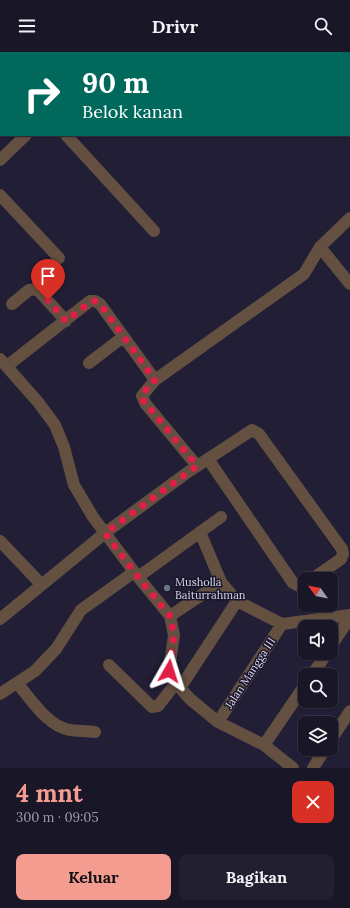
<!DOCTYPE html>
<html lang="id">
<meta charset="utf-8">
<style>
:root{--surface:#191628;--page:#221f30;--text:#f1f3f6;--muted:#9f9fa8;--line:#373545;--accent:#f59c90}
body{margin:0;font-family:Lora,serif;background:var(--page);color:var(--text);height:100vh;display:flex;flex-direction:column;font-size:15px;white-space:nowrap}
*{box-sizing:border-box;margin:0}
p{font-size:13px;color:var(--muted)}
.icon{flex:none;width:22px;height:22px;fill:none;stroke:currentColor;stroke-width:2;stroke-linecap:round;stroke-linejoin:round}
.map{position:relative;height:716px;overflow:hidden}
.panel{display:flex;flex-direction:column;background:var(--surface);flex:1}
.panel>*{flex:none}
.banner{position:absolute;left:0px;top:0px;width:350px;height:84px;box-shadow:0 1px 3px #0004,0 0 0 1px var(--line);background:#00695c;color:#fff;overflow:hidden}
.needle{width:26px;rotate:303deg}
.controls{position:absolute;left:298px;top:520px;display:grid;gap:8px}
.controls a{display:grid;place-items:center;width:40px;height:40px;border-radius:8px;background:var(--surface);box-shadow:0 1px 3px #0004,0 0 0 1px var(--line);font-size:20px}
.pin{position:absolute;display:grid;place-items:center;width:34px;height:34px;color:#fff;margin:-41px -17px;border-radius:50% 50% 50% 0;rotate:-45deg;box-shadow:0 0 4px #0007}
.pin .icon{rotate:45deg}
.me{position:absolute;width:44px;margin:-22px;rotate:6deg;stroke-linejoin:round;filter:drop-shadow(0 0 3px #0008)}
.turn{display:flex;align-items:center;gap:14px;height:84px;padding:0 16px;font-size:18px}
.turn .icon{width:52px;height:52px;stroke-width:2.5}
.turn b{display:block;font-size:28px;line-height:34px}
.round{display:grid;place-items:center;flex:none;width:42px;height:42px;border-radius:8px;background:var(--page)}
.head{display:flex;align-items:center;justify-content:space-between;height:68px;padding:0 16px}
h1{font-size:24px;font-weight:700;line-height:30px;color:var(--accent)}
.primary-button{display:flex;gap:8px;margin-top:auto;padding:8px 16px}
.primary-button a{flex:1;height:46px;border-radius:8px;background:var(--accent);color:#111;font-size:16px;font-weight:700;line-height:46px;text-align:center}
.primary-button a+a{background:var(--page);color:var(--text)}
header{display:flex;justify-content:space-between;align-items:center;height:52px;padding:0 16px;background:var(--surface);font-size:18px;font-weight:700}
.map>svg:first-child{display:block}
</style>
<header><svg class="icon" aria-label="menu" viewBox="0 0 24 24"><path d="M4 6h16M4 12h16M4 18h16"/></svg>Drivr<svg class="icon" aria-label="search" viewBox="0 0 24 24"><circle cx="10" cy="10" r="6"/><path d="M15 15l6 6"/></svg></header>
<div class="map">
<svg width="350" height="716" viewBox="0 0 350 716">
<rect width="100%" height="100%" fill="#211e36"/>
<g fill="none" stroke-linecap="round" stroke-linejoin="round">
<path stroke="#635040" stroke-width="12" d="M128,1L129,0
M0,3L1,4
M66,83L154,179
M0,108L26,83
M0,143L59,206
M320,195L350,232
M12,252L29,238L37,237L66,269
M0,307L38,350L55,373L64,395L74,433L93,465L138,525L170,564L174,583L169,619L176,631L190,647L218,670L264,693L293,716
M89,311L123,285
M7,314L90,249H95L100,252L155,328
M208,407L293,531L301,535L305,532
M197,414L145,351L142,344L155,328L304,222L320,195L350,166
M200,480L221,530L237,549L282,572L350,563
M0,489L41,532
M138,525L221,465
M170,564L221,530
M0,567L105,481L188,420L252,378L259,382L342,497L343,502L341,507L312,527
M331,594L350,566
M109,613L152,655L158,654L176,631
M312,623L327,601
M17,631C31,647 48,675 70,678C78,679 87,679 95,680
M180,636L237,549
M0,642L35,619L56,597L81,558L134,520
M218,670L282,572
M331,688L350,659
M264,693L305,633
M313,716L325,697"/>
</g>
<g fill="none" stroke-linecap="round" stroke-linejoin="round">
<path stroke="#e11d48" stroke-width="7" stroke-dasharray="0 12.6" d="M48,248L66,269L90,250L95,249L100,252L155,328L144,340L142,347L197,414L105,481L138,525L170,564L174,583L169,619"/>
</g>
<circle fill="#6b7280" stroke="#18152c" stroke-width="1.5" cx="167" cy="536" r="4"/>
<g text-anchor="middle" stroke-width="3" stroke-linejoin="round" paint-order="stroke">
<g font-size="11" fill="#dad9e9" stroke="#18152c" text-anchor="start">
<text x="175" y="534">Musholla<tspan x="175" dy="13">Baiturrahman</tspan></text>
</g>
<g font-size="11" fill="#dad9e9" stroke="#18152c">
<text transform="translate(250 621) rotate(-57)" y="4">Jalan Mangga III</text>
</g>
</g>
</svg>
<div class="controls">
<a><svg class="needle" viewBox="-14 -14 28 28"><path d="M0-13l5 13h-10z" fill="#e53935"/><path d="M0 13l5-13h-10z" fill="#9f9fa8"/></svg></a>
<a><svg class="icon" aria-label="sound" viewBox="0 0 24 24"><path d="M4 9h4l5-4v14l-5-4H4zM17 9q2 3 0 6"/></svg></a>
<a><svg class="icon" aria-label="search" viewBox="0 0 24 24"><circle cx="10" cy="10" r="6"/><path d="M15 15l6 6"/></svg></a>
<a><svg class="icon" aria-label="layers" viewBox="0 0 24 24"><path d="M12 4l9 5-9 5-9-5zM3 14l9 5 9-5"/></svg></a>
</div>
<div class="pin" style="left:48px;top:248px;background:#d93025"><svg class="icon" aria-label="arrive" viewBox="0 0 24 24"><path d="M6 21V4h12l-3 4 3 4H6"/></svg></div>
<svg class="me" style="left:169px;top:619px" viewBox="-20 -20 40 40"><path d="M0-17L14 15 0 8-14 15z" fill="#e11d48" stroke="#fff" stroke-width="4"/></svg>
<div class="banner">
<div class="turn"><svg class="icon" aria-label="right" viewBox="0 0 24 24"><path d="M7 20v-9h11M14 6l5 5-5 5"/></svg><div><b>90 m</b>Belok kanan</div></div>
</div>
</div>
<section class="panel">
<div class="head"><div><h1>4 mnt</h1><p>300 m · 09:05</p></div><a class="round" style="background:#d93025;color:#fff"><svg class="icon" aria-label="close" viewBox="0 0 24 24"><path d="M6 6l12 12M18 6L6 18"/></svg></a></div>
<div class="primary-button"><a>Keluar</a><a>Bagikan</a></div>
</section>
